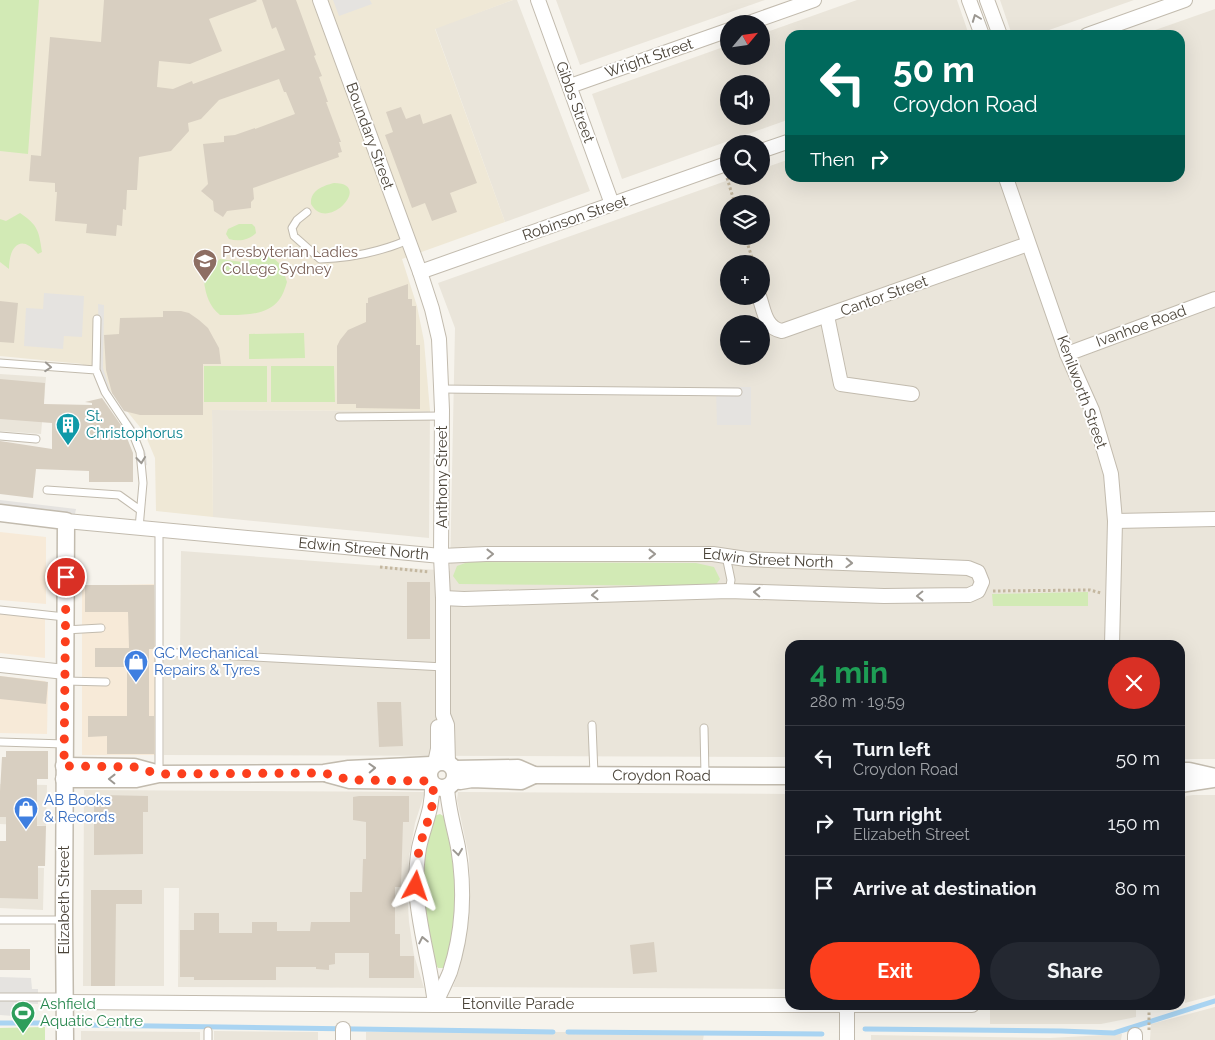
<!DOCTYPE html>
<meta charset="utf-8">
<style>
:root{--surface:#171b24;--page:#242831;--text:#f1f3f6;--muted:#9ea1a6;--line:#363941;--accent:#fc3f1d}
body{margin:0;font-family:Raleway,sans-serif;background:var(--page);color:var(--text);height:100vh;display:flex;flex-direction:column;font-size:19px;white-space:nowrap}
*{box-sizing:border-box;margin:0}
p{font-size:16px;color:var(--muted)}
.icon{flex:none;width:28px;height:28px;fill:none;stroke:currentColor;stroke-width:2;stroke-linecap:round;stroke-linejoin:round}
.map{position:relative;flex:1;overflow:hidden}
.sheet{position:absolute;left:785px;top:640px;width:400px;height:370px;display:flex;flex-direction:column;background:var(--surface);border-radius:15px;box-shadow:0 5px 20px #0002}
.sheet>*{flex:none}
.hud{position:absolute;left:785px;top:30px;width:400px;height:152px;border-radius:15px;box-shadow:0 5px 20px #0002;background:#00695c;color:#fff;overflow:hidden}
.needle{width:32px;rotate:61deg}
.fabs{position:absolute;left:720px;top:15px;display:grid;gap:10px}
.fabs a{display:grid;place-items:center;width:50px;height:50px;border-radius:50%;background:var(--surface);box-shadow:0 5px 20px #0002;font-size:25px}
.pin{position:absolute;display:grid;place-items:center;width:42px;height:42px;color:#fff;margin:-21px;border:2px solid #fff;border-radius:50%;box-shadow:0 1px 5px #0007}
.me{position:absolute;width:55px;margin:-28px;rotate:5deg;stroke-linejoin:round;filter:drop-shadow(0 0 4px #0008)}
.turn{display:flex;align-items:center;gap:18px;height:105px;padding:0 25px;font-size:22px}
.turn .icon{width:65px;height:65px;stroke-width:2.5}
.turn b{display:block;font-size:35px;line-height:42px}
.then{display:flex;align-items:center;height:48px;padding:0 25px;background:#0003;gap:10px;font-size:19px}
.round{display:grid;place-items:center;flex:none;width:52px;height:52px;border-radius:26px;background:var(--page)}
.summary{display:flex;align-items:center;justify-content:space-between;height:85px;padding:0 25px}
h1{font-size:30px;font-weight:700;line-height:38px;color:#1e9e55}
.cta{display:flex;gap:10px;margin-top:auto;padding:10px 25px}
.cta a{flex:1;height:58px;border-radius:30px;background:var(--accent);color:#fff;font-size:20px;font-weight:700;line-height:58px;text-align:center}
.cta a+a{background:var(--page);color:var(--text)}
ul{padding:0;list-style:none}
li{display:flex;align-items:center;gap:15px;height:65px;padding:0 25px;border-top:1px solid var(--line)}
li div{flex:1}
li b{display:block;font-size:19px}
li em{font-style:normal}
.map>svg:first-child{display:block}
</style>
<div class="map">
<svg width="1215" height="1040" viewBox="0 0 1215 1040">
<rect width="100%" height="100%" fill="#f6f3ec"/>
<path fill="#eae5da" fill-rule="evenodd" d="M513,0H517L590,191L505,222L435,28Z
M556,0H765L580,65Z
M857,0H957L969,35H790V119L622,179L592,94L729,45V56H761V34ZM729,84H761V116H729Z
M1000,0H1134L1035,35H1012Z
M1215,9V759H1180V645H790V757L164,755V658H180L181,551L450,571L455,328L438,283L740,176H761V169L790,159V178H1180V35H1141ZM729,204H761V236H729ZM729,264H761V296H729ZM729,324H761V356H729Z
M0,374L46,377L41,434L0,431Z
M212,410L430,411L429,538L213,517Z
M0,784L47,785L46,826L0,824Z
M84,790L425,792L415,823L409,857L407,888L409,922L414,955L424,988L178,987L179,888H164V986H83Z
M458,792L790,794V989L453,987L458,973L468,923L470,889L469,857L457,800Z
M1193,795H1215V995L1185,1003L1184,801L1186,796Z
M0,866L44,868L43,910L0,908Z
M990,1005H1136V1017L1101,1024H990Z
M1215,1007V1040H1150L1151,1024Z
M81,1031L200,1032V1040H81Z
M214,1031L318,1032V1040H214Z
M366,1032H564L704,1034L703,1040H366Z
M1122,1034L1121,1040H871V1035L1050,1038Z"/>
<path fill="#f7ead8" d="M0,532L46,537V604L0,600Z
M154,584L157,698L156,755H82V586Z
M0,614L45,619V658L0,653Z
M0,676L45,681L48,685L47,734L0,733Z"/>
<path fill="#efe8d6" d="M0,0H513L435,29L505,222L402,259L417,306L424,341L430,411L212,410L213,517L156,511L155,458L144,432L104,383L82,364L0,356Z"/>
<path fill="#d2eab5" d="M0,0H39L28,154L0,151Z
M334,183C374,183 327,234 311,204C310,191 322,186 334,183Z
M20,213C38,225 39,231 42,252L38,254C21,233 9,246 9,269L0,262V219L6,221Z
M239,224H252L255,227L256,233C249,240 239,242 229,239L226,234L228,229Z
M270,255L281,265L287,282C285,288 283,295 279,300C266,317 239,315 220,315C209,306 206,295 204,282L212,266L220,259L242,262Z
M304,333L305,358L249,359V334Z
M204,366H267V402H204Z
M271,366H334L335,402H271Z
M468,562L696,563L714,567L720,579L715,586L459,584L453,576L457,566Z
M1088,592V606H993L992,594Z
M440,814L445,817L456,865V918L451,949L444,968H438L435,963L424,916V859L434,816Z
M45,1027V1040H0V1028Z"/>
<path fill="#e5e3e0" d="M333,0H370L372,4L339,16Z
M44,293L84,296L82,337L64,336L63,349L24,346L26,308L43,309Z
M98,304L104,305L103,368L111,393L136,429L146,454L147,465L143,466L141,453L107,395L100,370Z
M716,387H751V425H717Z
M0,500L76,509L75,514L0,506Z
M0,977L31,978L32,989H38V1004L14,1003L13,1016L0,1015Z"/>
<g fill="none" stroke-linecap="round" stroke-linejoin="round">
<path stroke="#a9d4f2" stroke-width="5" d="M0,1023H45
M86,1025L553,1032
M865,1029L1061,1031L1114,1033L1215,1001
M568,1032L822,1034"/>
</g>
<path fill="#d8cfc1" d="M104,0H256L257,1L209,19L222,51L190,64L159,61L157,87L173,89L192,81L193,84L285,50L276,27L272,29L262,0H296L316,55L314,56L322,76L319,77L328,102H326L341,142H339L342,152L338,153L339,157L253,188L254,199L251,202V208L227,211L223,217L214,211L213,201L201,191L208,184L203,144L224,142V136L235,135L255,128V129L295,114L286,92H284L279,79L219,100L201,119L188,123L189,131L171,151L139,157L137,190H127L126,210L123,209L122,226L117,225L116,236L86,233L87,224L55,221L57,192H55V183L29,181L31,155L41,156L50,37L101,42Z
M401,107L406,119L420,114L423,124L451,114L477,183L450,193L457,212L432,221L425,203L412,208L385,135L393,132L386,112Z
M408,284V299H412V306H416V345H420V409L356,408V404H337V346L340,340L348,330L366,322V303H368V298Z
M0,301L18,303L14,343L0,342Z
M163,311H181L189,313L199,320L208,328L219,348L221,364H203V415H140L124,411L112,393L106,370L104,335L119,334L120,318L163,317Z
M0,379L45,383L44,404L92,405V403L85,402L102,398L123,428L133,453V482H89V471L36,469L33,498L0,494V441L52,449V423L0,419Z
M407,582H430V639H407Z
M85,585H154V649H149V716H154V754H107V736L88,737V716H127V667H95V648H129L128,612H85Z
M0,676L48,682L46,704L0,699Z
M377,702H401L403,746L379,747Z
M6,751H48V779H37V826H46L45,866H38V899L0,898V841H6V817H0V792L2,757H6Z
M103,795L148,796V812H143V854L94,855V798L103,799Z
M359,796H409V822H403L401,887H395V934H400V956H414V978H369V953H335V964L329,965V970L316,969V967H276V980H194V977H180V930H194V913H219V933H252V922H277V931H310L311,922H350V892H362L363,859H366V822L353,820V797Z
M91,890H142V904H116L115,986H91Z
M654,942L657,972L633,974L630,945Z
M0,949H30V970H0Z"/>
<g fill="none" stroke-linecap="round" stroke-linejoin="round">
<defs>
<path id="service" d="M307,212L297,220L292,228L294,236L320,259C351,258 380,252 408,240
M97,319L96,370L105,392L133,434L140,452L143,483L139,528
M0,363L96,370
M441,389L738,392
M339,417L442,416
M0,436L36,439
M47,490L119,495L140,510
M726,556L731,580L729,591
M0,610L65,617
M65,630L101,628
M160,652L444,667
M65,681L106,682
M592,725L594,774
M704,728L705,775
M0,742L65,744
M159,774V530
M0,920H63
M0,997H65
M208,1040V1031"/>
<g id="minor">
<path d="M320,0L420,272L432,309L439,339L442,410L441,556L443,598V715L447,725L448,763"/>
<path d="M538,0L612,204"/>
<path d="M969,0L982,35"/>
<path d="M987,0L1000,35"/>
<path d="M746,24L814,0"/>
<path d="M1087,35L1185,0"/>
<path d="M570,86L729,30"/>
<path d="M761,151L790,141"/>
<path d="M1006,178L1067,354L1092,410L1111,474L1115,521L1112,645"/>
<path d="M420,272L729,163"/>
<path d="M759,296C764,310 765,328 782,331L1028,244"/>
<path d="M827,316L841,384L912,394"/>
<path d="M1067,354L1215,299"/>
<path id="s1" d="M66,521L441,556L486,554H713L746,559L968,568L978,572L982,582L978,591L969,595L884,596L729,591L464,599L443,598"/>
<path d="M1115,521L1215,519"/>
<path d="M0,665L65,672"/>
<path d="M435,763L438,749V727"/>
<path d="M432,785C433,810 424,824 419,848C417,860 416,875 416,887C418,927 431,965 435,1005"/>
<path d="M65,1002L435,1005H972"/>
<path d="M436,1003C440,993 446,982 450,972C463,932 465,888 458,847C454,827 448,808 447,787"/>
<path d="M343,1040V1029"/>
<path d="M847,1040V1006"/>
<path d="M1135,1040V1035"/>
</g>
<g id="tertiary">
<path d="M0,513L66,521L64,920L65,1040"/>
<circle cx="442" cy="775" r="13"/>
<path d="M64,766L134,767L156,773"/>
<path id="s2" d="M454,769L518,768L534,775L790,776"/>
<path d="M1180,771H1189L1215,777"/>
<path d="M328,774L350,780L430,781"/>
<path d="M64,779H136L159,774L324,773L349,769L431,765"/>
<path d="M460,781L472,779L521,781L534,775"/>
<path d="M1180,784L1213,779"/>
</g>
</defs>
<use href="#service" stroke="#c2bbae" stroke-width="9"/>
<use href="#minor" stroke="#c2bbae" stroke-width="16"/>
<use href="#tertiary" stroke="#c2bbae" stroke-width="19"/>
<path stroke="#c4b79f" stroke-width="3" stroke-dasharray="2.5 2.5" stroke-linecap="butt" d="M727,178L735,204
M745,236L754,264
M380,567L429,572
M993,591L1090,590L1101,593
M16,1008V1015
M1149,1030V1009L1153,1005"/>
<use href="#service" stroke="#fff" stroke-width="7"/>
<use href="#minor" stroke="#fff" stroke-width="14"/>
<use href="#tertiary" stroke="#fff" stroke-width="16"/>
</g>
<defs><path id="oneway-chevron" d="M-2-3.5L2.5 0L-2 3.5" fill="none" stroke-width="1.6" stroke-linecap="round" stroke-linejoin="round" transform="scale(1.25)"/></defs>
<g stroke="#9c9892">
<use href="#oneway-chevron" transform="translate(976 18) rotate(-111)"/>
<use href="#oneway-chevron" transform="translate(48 367) rotate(4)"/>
<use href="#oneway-chevron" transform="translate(141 460) rotate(84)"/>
<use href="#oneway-chevron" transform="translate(490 554) rotate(-1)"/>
<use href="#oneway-chevron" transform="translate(652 554)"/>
<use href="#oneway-chevron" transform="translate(849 563) rotate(2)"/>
<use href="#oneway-chevron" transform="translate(757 592) rotate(-178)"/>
<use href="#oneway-chevron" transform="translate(595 595) rotate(178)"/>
<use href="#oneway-chevron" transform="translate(920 596) rotate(179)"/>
<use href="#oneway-chevron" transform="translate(372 768) rotate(-2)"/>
<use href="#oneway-chevron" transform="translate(112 779) rotate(-179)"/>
<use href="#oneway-chevron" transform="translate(458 852) rotate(82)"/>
<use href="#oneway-chevron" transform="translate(423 940) rotate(-102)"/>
</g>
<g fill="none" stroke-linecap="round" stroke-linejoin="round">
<path stroke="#fc3f1d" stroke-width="9" stroke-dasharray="0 16.2" d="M66,577L64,766L134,767L159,774L324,773L350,780L430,781C441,797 422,832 419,850C417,862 417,874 416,886"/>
</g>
<defs>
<symbol id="school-pin" viewBox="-11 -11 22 30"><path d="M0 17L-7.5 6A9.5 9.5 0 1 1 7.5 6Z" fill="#8d6e63" stroke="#fff"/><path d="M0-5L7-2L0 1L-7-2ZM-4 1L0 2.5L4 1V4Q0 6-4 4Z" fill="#fff"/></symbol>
<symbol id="building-pin" viewBox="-11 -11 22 30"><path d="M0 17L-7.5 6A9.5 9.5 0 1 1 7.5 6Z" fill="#0f9aa8" stroke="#fff"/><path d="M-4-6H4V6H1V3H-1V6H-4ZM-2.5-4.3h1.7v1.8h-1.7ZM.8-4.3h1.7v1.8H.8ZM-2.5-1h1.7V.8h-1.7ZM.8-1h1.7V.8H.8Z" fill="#fff"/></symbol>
<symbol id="shop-pin" viewBox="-11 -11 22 30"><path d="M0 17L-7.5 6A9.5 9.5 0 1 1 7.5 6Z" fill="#3f7fe0" stroke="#fff"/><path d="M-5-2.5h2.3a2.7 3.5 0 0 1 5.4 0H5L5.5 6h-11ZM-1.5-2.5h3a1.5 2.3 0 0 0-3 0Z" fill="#fff"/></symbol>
<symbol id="stadium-pin" viewBox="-11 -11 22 30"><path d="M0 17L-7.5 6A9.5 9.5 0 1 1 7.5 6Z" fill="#2e9e5b" stroke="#fff"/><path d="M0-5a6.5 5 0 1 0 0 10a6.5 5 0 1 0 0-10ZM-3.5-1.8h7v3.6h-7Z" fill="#fff"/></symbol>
</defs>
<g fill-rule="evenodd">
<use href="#school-pin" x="191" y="247" width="28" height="38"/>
<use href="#building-pin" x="54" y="411" width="28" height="38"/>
<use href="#shop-pin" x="122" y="648" width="28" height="38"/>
<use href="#shop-pin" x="12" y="795" width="28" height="38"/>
<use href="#stadium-pin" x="9" y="999" width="28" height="38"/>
</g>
<g text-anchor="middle" stroke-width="4" stroke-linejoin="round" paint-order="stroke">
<g font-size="15" fill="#4b4439" stroke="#fff">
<text transform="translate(649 58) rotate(-19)" y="5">Wright Street</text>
<text transform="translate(575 102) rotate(70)" y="5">Gibbs Street</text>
<text transform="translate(370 136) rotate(70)" y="5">Boundary Street</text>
<text transform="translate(575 218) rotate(-19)" y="5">Robinson Street</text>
<text transform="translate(884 296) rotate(-20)" y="5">Cantor Street</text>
<text transform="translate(1141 326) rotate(-20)" y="5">Ivanhoe Road</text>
<text transform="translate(1082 392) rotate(70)" y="5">Kenilworth Street</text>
<text transform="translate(442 477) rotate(-90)" y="5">Anthony Street</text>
<text dy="5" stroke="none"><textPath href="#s1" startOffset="299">Edwin Street North</textPath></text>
<text dy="5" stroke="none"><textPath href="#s1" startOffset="704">Edwin Street North</textPath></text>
<text dy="5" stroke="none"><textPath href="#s2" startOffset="209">Croydon Road</textPath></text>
<text transform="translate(64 900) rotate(-90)" y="5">Elizabeth Street</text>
<text x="518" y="1009">Etonville Parade</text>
</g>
<g font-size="15" fill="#785e54" stroke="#fff" text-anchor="start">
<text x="222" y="257">Presbyterian Ladies<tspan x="222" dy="17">College Sydney</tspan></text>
</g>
<g font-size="15" fill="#0d838f" stroke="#fff" text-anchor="start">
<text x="86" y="421">St.<tspan x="86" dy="17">Christophorus</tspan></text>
</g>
<g font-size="15" fill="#366cbe" stroke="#fff" text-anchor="start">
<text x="154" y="658">GC Mechanical<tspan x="154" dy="17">Repairs &amp; Tyres</tspan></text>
<text x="44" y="805">AB Books<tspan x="44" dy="17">&amp; Records</tspan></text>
</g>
<g font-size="15" fill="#27864d" stroke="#fff" text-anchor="start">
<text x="40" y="1009">Ashfield<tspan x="40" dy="17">Aquatic Centre</tspan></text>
</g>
</g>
</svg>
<div class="fabs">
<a><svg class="needle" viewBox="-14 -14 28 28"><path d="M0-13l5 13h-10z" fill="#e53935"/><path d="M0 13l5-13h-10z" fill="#9ea1a6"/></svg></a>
<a><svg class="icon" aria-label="sound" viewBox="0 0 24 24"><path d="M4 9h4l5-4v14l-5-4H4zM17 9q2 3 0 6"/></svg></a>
<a><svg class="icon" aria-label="search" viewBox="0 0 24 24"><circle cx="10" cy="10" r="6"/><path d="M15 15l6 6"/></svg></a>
<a><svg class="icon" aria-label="layers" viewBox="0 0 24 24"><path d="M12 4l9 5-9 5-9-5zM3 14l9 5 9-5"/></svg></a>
<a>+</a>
<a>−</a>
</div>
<div class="pin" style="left:66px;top:577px;background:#d93025"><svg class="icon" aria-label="arrive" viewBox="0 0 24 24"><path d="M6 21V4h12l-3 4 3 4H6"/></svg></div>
<svg class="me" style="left:416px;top:886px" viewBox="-20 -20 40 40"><path d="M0-17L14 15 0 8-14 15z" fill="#fc3f1d" stroke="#fff" stroke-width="4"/></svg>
<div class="hud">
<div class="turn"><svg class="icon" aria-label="left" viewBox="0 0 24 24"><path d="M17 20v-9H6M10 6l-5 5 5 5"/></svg><div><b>50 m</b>Croydon Road</div></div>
<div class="then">Then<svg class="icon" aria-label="right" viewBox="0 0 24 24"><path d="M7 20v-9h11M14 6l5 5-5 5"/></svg></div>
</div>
<section class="sheet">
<div class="summary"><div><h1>4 min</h1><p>280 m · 19:59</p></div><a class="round" style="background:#d93025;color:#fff"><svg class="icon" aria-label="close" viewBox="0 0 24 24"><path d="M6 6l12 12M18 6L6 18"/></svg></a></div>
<ul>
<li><svg class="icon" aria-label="left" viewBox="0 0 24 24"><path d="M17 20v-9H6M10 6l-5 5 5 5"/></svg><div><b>Turn left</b><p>Croydon Road</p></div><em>50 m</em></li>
<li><svg class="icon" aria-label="right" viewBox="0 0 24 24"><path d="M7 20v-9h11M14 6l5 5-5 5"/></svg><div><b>Turn right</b><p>Elizabeth Street</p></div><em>150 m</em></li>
<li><svg class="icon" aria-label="arrive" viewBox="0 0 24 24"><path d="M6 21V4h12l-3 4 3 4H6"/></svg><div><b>Arrive at destination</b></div><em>80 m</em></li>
</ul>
<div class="cta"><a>Exit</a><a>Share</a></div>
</section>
</div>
